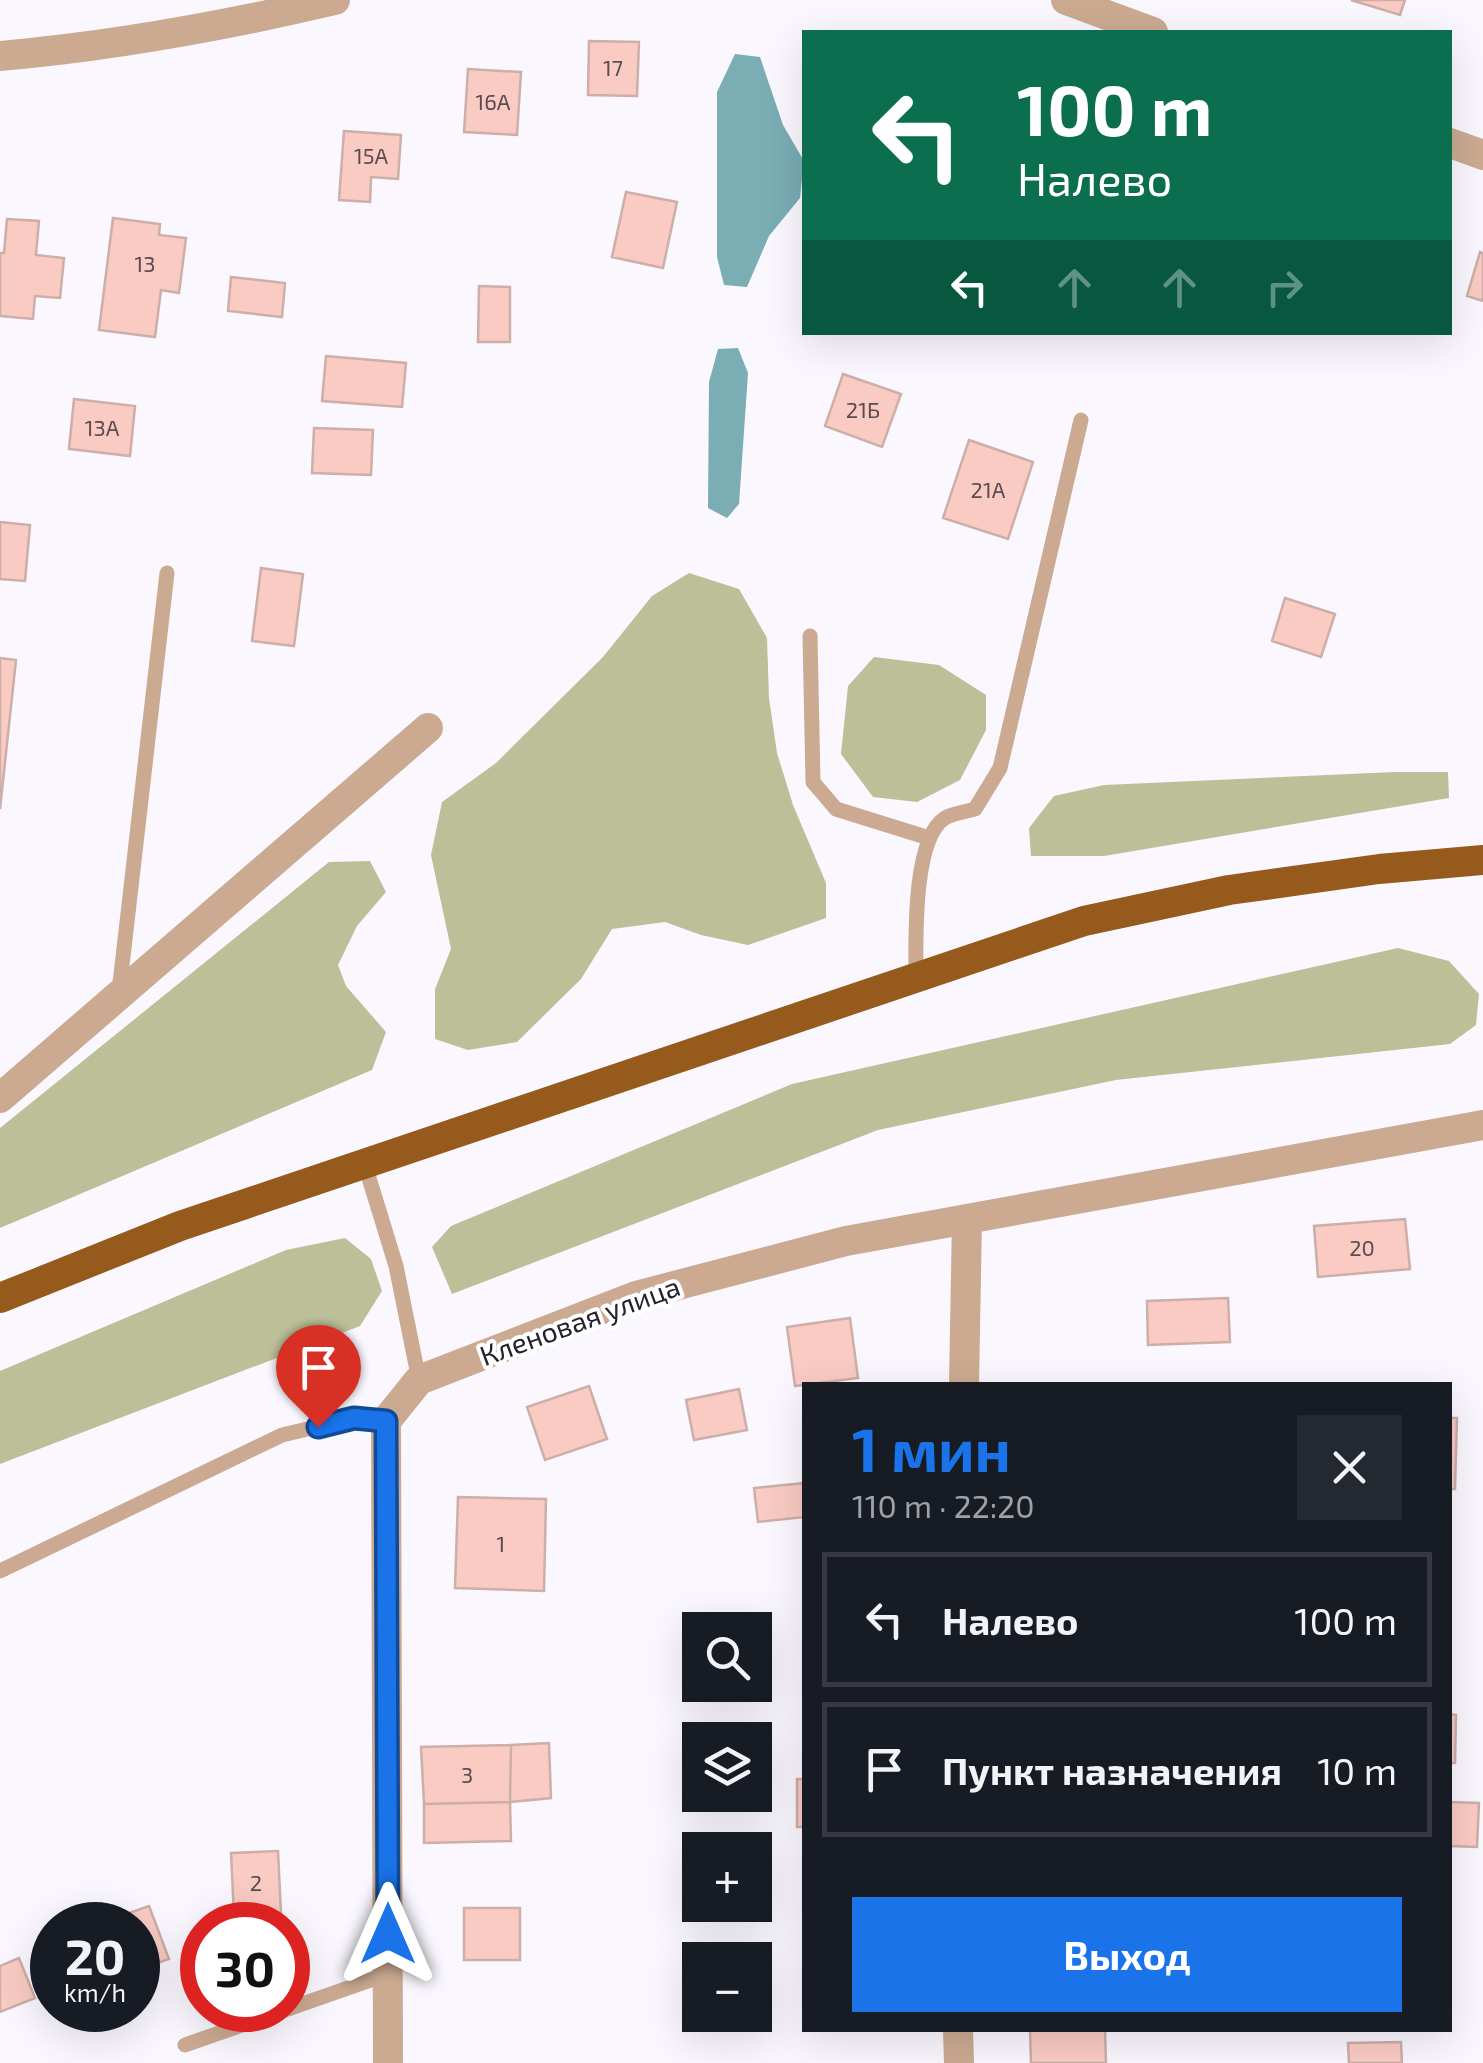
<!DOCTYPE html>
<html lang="ru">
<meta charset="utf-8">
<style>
:root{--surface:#171b24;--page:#242831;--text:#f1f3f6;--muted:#9ea1a6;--line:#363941;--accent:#1a73e8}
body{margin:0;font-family:"Exo 2",sans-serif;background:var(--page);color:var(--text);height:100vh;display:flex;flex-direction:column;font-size:38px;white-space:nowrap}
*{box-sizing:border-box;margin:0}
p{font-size:32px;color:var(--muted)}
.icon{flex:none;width:55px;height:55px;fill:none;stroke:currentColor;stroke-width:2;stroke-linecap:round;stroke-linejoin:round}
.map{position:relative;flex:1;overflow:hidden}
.details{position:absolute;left:802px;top:1382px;width:650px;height:650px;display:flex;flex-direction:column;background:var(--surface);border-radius:0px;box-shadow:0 10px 40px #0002}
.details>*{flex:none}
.guide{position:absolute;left:802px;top:30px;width:650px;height:305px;border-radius:0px;box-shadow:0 10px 40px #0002;background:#0b6e4f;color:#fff;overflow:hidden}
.buttons{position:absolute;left:682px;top:1612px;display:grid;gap:20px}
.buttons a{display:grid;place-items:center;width:90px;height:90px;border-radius:0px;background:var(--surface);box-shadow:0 10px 40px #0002;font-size:50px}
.speed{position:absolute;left:30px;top:1902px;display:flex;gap:20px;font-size:50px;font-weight:700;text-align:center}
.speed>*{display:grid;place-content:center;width:130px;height:130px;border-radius:50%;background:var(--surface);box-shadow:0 10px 40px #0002;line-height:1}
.speed small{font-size:25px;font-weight:400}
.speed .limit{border:15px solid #d22;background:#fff;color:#111}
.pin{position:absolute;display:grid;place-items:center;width:85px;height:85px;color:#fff;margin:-102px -42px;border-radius:50% 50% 50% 0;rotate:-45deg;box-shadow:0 0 10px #0007}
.pin .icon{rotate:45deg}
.me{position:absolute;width:110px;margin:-55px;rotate:0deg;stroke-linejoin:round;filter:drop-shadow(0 0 8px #0008)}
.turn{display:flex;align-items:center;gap:35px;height:210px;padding:0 50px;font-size:45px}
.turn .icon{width:130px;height:130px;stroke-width:2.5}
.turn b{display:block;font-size:70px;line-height:85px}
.lanes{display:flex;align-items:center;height:95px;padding:0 50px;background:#0003;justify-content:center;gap:50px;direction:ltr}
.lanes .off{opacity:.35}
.round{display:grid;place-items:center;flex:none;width:105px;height:105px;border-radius:0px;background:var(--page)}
.summary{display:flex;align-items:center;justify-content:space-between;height:170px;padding:0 50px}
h1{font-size:60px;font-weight:700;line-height:75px;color:var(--accent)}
.cta{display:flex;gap:20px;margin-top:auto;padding:20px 50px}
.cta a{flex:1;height:115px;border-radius:0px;background:var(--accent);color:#fff;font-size:40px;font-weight:700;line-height:115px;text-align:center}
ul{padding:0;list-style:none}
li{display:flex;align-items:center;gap:30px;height:135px;margin:0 20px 15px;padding:0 30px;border:5px solid var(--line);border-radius:0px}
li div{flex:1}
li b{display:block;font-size:38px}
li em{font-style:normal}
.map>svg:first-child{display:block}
</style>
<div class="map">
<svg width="1483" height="2063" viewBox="0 0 1483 2063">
<rect width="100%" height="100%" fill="#faf8fe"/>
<path fill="#bbc099" d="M689,573L739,589L767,638L769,698L777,753L793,805L826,883V918L748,945L701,935L665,922L612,929L581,979L517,1042L468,1050L435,1039V989L451,949L431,855L442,802L496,763L603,657L652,596Z
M874,657L939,665L986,695V730L960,780L917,802L873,797L841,754L848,686Z
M1395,772H1448L1449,798L1104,856H1031L1029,828L1054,796L1104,785Z
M370,861L386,892L357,926L338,965L346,986L386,1032L372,1070L0,1228V1128L329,862Z
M1398,948L1449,961L1479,994L1476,1025L1450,1044L1116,1080L878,1130L452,1294L432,1247L451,1226L792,1084Z
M345,1238L371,1259L382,1291L360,1326L0,1464V1371L286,1250Z"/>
<path fill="#7aadb4" d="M735,54L760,57L783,125L804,161L800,198L769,236L747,287L724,285L717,257V92Z
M738,348L748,373L739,504L727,518L708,508L709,382L718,349Z"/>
<path fill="#facbc3" stroke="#cdaea8" stroke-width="2.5" d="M1351,0H1405L1400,15Z
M589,41L639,42L637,96L588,95Z
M468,69L521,72L517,135L464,132Z
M344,131L401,135L398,179L371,177L370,202L339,200Z
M626,192L677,202L663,268L612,257Z
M113,218L160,224L159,235L186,238L179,293L161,290L155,337L99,330Z
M7,219L39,221L36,255L64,258L60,298L35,296L33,319L0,316V253H4Z
M1480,252L1483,253V301L1467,296Z
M231,277L285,283L282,317L228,311Z
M479,286L510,287V342H478Z
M326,356L406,363L402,407L322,401Z
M843,374L901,394L882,447L825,426Z
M74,399L135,406L130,456L69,449Z
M314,428L373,430L371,475L312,473Z
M969,440L1033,462L1008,539L943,518Z
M0,522L30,525L25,581L0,579Z
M261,568L303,574L294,646L252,641Z
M1285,598L1335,614L1321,657L1272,641Z
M0,658L16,660L0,809Z
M1405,1219L1410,1269L1318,1277L1314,1226Z
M1228,1298L1230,1342L1148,1345L1147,1301Z
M850,1318L858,1378L795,1386L787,1327Z
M589,1386L607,1439L545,1460L527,1407Z
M739,1389L747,1430L694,1440L686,1400Z
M1450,1418H1457L1455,1489H1450Z
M805,1483V1517L758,1522L754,1488Z
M458,1497L546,1499L544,1591L455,1588Z
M1450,1714L1456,1715L1455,1763H1450Z
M549,1743L551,1798L510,1802L511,1745Z
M511,1745L510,1802L424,1804L421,1747Z
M797,1779H805V1827H797Z
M510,1802L511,1841L424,1843V1804Z
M1450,1802L1479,1803L1477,1847L1450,1846Z
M278,1851L281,1914L234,1916L231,1853Z
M149,1906L169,1959L138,1970V1925H95Z
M464,1908H520V1960H464Z
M19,1958L35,1998L0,2012V1966Z
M1030,2030H1105L1106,2063H1031Z
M1401,2042L1402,2063H1349L1348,2043Z"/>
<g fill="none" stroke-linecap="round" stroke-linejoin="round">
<path stroke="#cbaa91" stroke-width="15" d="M810,636L813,782L836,809L929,838
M916,978C916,943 912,839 945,818C953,813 966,812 975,809L1000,768L1081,420
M119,992L167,573
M365,1165L396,1266L419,1380
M0,1571L282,1435L354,1418L386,1421
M288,2009L388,1974
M185,2045L285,2010"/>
<path stroke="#cbaa91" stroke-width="30" d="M1066,0L1153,32
M0,56C114,46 224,26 335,0
M1450,143L1483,155
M0,1098L428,728
M964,1385L967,1219
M958,2030L959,2063
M388,2063L386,1421L419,1380L636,1296L846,1241L1483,1125"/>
<path stroke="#965a1c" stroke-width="30" d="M0,1298L180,1226L1084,921L1229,890L1379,869L1483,860"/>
</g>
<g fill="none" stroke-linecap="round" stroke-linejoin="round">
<defs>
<path id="route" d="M318,1427L354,1418L386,1421L388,1934"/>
</defs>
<use href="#route" stroke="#114b97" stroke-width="25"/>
<use href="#route" stroke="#1a73e8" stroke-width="18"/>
</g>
<g text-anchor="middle" stroke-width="8" stroke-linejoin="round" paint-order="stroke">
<g font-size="22" fill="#5b4c52">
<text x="613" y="76">17</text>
<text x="493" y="110">16А</text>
<text x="371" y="164">15А</text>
<text x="145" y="272">13</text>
<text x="863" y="418">21Б</text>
<text x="102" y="436">13А</text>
<text x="988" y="498">21А</text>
<text x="1362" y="1256">20</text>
<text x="501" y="1552">1</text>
<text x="467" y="1783">3</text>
<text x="256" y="1891">2</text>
</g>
<g font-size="28" fill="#26222c" stroke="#fff">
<text transform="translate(580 1321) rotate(-20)" y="10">Кленовая улица</text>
</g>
</g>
</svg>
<div class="buttons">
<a><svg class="icon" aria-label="search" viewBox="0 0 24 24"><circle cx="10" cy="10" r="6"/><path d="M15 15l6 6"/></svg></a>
<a><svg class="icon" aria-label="layers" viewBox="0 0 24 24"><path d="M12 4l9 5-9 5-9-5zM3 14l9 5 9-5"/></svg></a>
<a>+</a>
<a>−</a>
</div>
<div class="speed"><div>20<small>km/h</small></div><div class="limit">30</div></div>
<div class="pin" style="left:318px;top:1427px;background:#d93025"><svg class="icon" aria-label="arrive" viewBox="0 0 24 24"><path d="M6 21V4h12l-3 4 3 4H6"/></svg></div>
<svg class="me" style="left:388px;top:1934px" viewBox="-20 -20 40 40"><path d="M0-17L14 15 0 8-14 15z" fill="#1a73e8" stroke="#fff" stroke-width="4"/></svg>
<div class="guide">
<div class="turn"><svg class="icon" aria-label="left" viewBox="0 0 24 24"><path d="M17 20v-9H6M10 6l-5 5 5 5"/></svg><div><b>100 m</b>Налево</div></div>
<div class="lanes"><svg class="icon" aria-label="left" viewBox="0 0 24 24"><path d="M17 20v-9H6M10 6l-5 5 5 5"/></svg><svg class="icon off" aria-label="ahead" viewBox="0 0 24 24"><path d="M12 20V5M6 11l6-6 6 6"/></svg><svg class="icon off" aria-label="ahead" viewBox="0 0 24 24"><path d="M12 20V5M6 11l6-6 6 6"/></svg><svg class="icon off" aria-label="right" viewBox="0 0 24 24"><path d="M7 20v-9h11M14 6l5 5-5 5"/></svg></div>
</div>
<section class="details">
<div class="summary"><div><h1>1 мин</h1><p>110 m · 22:20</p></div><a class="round"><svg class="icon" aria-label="close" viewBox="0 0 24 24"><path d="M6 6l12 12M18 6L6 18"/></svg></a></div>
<ul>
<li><svg class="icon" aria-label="left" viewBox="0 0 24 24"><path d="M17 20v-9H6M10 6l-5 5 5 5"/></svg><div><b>Налево</b></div><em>100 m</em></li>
<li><svg class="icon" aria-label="arrive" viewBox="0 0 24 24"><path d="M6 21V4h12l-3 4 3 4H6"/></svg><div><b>Пункт назначения</b></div><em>10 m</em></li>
</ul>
<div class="cta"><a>Выход</a></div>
</section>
</div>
